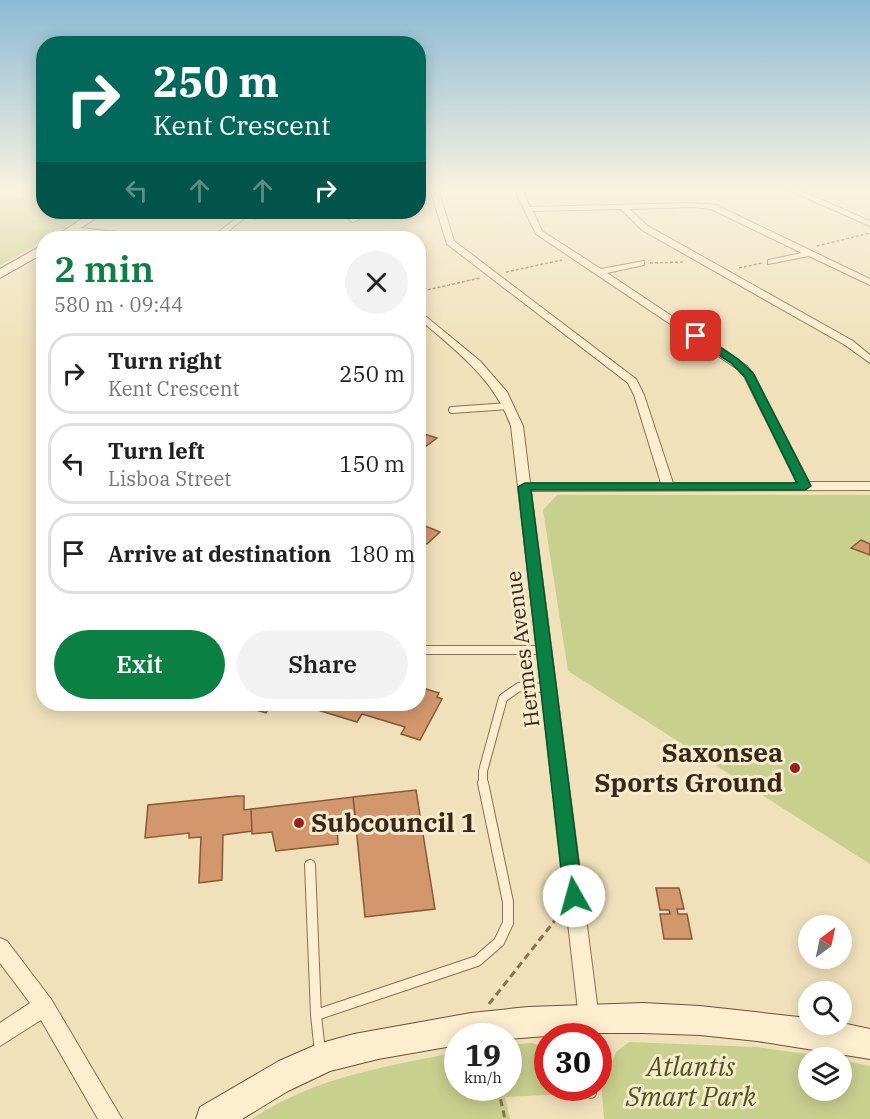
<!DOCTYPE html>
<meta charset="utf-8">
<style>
:root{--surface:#fff;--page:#f2f2f2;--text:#222;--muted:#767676;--line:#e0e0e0;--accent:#0b8043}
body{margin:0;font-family:"IBM Plex Serif",serif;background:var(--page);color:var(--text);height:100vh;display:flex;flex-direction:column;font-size:22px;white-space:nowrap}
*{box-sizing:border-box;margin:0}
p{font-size:20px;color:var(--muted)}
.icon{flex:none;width:33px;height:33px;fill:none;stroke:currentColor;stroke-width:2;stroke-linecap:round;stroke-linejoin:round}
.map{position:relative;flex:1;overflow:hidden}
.side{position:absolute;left:36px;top:231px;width:390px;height:480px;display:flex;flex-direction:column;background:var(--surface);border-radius:24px;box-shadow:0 3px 15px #0003}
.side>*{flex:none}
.guide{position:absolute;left:36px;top:36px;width:390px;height:183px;border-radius:24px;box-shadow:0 3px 15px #0003;background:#00695c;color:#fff;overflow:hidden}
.needle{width:39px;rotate:33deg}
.tools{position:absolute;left:798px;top:915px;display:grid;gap:12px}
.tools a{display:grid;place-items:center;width:54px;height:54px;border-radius:50%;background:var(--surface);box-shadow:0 3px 15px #0003;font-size:30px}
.speed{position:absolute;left:444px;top:1023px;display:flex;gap:12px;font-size:30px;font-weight:700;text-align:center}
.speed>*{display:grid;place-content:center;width:78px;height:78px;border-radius:50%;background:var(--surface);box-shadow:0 3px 15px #0003;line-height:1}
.speed small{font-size:15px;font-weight:400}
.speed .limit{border:9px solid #d22;background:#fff;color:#111}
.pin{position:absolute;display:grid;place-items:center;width:51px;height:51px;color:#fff;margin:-26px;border-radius:12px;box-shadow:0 3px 9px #0006}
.me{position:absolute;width:66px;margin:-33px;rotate:353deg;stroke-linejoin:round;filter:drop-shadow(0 0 4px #0008)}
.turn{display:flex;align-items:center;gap:21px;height:126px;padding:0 18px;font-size:27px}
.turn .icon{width:78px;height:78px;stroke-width:2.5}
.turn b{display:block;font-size:42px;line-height:51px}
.lanes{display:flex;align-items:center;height:57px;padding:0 18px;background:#0003;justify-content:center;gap:30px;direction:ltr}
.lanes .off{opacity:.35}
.round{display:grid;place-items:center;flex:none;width:63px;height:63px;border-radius:32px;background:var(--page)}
.headline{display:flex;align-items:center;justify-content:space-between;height:102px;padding:0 18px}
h1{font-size:36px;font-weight:600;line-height:45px;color:var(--accent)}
.button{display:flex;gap:12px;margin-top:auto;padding:12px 18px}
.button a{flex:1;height:69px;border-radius:36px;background:var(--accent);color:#fff;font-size:24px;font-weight:600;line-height:69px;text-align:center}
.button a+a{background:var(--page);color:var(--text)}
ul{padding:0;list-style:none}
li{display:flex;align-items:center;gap:18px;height:81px;margin:0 12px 9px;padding:0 6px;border:3px solid var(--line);border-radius:24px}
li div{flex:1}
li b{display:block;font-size:22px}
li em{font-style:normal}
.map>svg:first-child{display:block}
</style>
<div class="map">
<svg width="870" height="1119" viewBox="0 0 870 1119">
<rect width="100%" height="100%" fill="#f1e1bb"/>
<path fill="#c8d08e" d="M0,189H43L44,212H91L0,266Z
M557,495H870V864L568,671L543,510Z
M629,1042L757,1047L828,1057L808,1058V1090H842V1060L870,1066V1119H604L600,1069L608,1072L616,1052Z
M532,1043L547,1048L548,1088H572L573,1094L505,1097L510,1119H252C314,1077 385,1067 457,1052L458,1088H508L509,1045Z"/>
<path fill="#d3976d" stroke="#8b5837" stroke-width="1.5" d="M418,432L437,438L425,447L418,445Z
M418,523L440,532L427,544L418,541Z
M861,540L870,544V555L851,548Z
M426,689L439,693L437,697L442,699L420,740L401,734L405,727L362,714L357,722L298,704H418Z
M235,704H279L275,709L270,707L266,713Z
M416,790L435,909L365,917L353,797Z
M237,796H244V810L251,809L252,831L223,835L222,880L199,883L201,837L189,838V833L145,838L148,805Z
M353,797L356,822L337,825L338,844L276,851L272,832L252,834L251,809Z
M656,888H679L684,909H677L678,914H687L692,939H664L660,914H670L669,910H660Z"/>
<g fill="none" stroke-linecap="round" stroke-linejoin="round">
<defs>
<path id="lane-far2" d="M452,410L509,406"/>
<path id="lane-far1" d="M418,650H544
M483,784V771L503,698L519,687L549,688"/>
<path id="lane" d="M310,865L316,1015
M320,1052L316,1015L477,961L499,942L508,923V902L483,783
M591,1088V1093"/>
<path id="street" d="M430,189H438L454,241L636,379L644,395L673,483H797L744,376L739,370L536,234L514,189H522L530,207L694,203L716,205L870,279V285L809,256L768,264V260L802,253L711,209L694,207L629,209L648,226L853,341L870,355V363L845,345L642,230L621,209L533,211L542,231L601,269L644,261V265L607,273L747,366L754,375L809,482H870V490L531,491L599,1019L596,1026L589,1029L582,1026L579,1019L511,426C494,378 456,351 418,318V310L480,361L507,392L523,426L530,483H661L634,395L628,383L447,244Z
M786,189H797L870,221V226Z
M244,212H252L220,238H211Z
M339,212H348L359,220L352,222Z
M72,227L152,236L156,238H135L75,231L71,229Z
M0,938L7,941L51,999L122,1119H98L41,1020L0,1046V1023L30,1003L0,963Z"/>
<path id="secondary" d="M92,212H105L66,238H53Z
M44,244V253L0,278V269Z
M643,1003L700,1006L808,1018V1024L842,1023L870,1029V1059L757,1041L700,1035L643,1033H585L508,1039L458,1036V1045L378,1059L330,1071L288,1091L242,1119H196L200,1107L279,1061L318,1044L354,1034L471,1013L528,1007Z"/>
</defs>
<use href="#lane-far2" stroke="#8a7053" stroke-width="8"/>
<use href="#lane-far1" stroke="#8a7053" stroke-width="10"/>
<use href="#lane" stroke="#8a7053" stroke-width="12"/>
<use href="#street" stroke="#8a7053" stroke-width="2"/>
<use href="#secondary" stroke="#6b5137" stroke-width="2"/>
<path stroke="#8a7053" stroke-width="1.5" stroke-dasharray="3 2" stroke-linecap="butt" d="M254,219L335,215
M817,246L870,233
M650,263L683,262
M739,268L762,263
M506,272L562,260
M418,292L480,278"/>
<path stroke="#8a7053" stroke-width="3" stroke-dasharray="7 4.5" stroke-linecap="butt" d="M489,1004L556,919H562
M498,1088L505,1119"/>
<use href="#lane-far2" stroke="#fceece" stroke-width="6"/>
<use href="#lane-far1" stroke="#fceece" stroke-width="8"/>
<use href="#lane" stroke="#fceece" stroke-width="10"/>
<use href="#street" fill="#fceece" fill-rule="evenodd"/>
<use href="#secondary" fill="#fceece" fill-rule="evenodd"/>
</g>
<linearGradient id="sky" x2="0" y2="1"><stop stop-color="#8bbad4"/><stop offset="0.55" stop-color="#f9f2e0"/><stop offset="1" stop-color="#f9f2e0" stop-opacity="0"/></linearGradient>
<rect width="870" height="346" fill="url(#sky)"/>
<path fill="#0b8043" stroke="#07532c" stroke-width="1.5" d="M693,333H700L738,359L753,373L811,486L805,490H531L583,896L581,902L574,904L567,902L564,896L518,487L525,483H797L745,377L731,363L693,338Z"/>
<g fill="#9e1e1f" stroke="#f8ebcb" stroke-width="2">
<circle cx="795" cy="768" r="6"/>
<circle cx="299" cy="823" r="6"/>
</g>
<g text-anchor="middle" stroke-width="6" stroke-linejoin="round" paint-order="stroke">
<g font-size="21" fill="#37281a" stroke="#f8ebcb">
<text transform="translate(523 649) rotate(-97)" y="7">Hermes Avenue</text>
</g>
<g font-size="26" font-weight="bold" fill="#37281a" stroke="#f8ebcb" text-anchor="end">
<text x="783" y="762">Saxonsea<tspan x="783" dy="30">Sports Ground</tspan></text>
<text x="311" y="832" text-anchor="start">Subcouncil 1</text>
</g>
<g font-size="26" font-style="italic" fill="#48561e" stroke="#f8ebcb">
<text x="691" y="1076">Atlantis<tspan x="691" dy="30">Smart Park</tspan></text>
</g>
</g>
</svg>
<div class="tools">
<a><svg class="needle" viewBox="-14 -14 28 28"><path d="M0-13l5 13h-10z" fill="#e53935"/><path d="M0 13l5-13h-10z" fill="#767676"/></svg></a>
<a><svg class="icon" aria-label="search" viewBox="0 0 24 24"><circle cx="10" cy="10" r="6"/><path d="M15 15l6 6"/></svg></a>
<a><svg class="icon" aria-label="layers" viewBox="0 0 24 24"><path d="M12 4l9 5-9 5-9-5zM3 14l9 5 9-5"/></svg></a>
</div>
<div class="speed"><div>19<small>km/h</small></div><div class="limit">30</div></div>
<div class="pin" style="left:696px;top:336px;background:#d93025"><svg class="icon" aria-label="arrive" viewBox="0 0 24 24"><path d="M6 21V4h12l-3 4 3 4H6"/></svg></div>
<svg class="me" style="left:574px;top:896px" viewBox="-20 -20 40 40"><circle r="19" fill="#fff"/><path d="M0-13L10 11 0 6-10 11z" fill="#0b8043"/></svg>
<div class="guide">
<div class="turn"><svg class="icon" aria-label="right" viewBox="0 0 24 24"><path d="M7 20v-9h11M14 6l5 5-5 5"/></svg><div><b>250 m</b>Kent Crescent</div></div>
<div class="lanes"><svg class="icon off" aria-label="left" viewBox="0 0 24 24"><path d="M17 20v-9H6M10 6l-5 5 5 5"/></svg><svg class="icon off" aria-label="ahead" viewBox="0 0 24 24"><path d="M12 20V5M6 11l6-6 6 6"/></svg><svg class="icon off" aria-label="ahead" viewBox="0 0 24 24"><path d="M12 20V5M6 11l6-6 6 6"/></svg><svg class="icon" aria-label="right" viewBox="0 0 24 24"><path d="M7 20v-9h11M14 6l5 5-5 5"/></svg></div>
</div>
<section class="side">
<div class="headline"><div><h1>2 min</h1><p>580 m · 09:44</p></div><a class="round"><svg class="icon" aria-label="close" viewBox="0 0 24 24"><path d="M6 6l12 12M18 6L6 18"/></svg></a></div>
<ul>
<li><svg class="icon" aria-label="right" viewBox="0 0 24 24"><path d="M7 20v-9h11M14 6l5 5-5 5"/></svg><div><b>Turn right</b><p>Kent Crescent</p></div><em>250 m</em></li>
<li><svg class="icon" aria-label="left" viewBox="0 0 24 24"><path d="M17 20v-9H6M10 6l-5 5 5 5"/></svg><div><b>Turn left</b><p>Lisboa Street</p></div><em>150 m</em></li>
<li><svg class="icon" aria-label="arrive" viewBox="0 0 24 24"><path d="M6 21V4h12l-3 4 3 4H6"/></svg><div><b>Arrive at destination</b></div><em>180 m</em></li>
</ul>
<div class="button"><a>Exit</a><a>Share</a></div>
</section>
</div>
